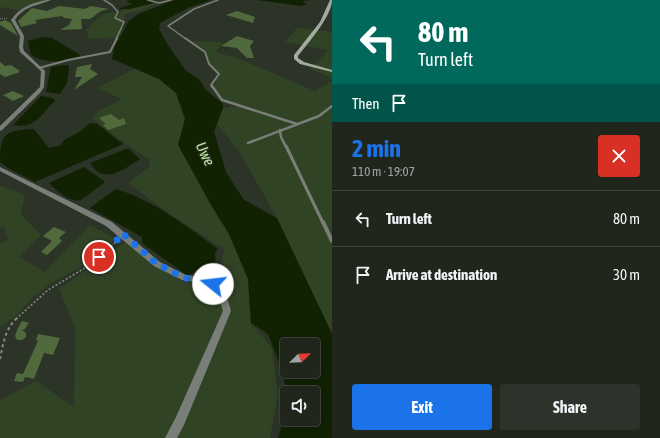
<!DOCTYPE html>
<meta charset="utf-8">
<style>
:root{--surface:#21261d;--page:#2d322a;--text:#f1f3f6;--muted:#a2a5a4;--line:#3e433b;--accent:#1a73e8}
body{margin:0;font-family:"Asap Condensed",sans-serif;background:var(--page);color:var(--text);height:100vh;display:flex;flex-direction:column;font-size:15px;white-space:nowrap}
*{box-sizing:border-box;margin:0}
p{font-size:13px;color:var(--muted)}
.icon{flex:none;width:22px;height:22px;fill:none;stroke:currentColor;stroke-width:2;stroke-linecap:round;stroke-linejoin:round}
.map{position:relative;flex:1;overflow:hidden}
.side{display:flex;flex-direction:column;background:var(--surface);width:328px}
.side>*{flex:none}
.hud{background:#00695c;color:#fff;overflow:hidden}
.needle{width:26px;rotate:67deg}
.buttons{position:absolute;left:280px;top:338px;display:grid;gap:8px}
.buttons a{display:grid;place-items:center;width:40px;height:40px;border-radius:4px;background:var(--surface);box-shadow:0 4px 16px #0002,0 0 0 1px var(--line);font-size:20px}
.pin{position:absolute;display:grid;place-items:center;width:34px;height:34px;color:#fff;margin:-17px;border:2px solid #fff;border-radius:50%;box-shadow:0 1px 4px #0007}
.me{position:absolute;width:44px;margin:-22px;rotate:286deg;stroke-linejoin:round;filter:drop-shadow(0 0 3px #0008)}
.turn{display:flex;align-items:center;gap:14px;height:84px;padding:0 20px;font-size:18px}
.turn .icon{width:52px;height:52px;stroke-width:2.5}
.turn b{display:block;font-size:28px;line-height:34px}
.then{display:flex;align-items:center;height:38px;padding:0 20px;background:#0003;gap:8px;font-size:15px}
.round{display:grid;place-items:center;flex:none;width:42px;height:42px;border-radius:4px;background:var(--page)}
.head{display:flex;align-items:center;justify-content:space-between;height:68px;padding:0 20px}
h1{font-size:24px;font-weight:700;line-height:30px;color:var(--accent)}
.button{display:flex;gap:8px;margin-top:auto;padding:8px 20px}
.button a{flex:1;height:46px;border-radius:4px;background:var(--accent);color:#fff;font-size:16px;font-weight:700;line-height:46px;text-align:center}
.button a+a{background:var(--page);color:var(--text)}
ul{padding:0;list-style:none}
li{display:flex;align-items:center;gap:12px;height:56px;padding:0 20px;border-top:1px solid var(--line)}
li div{flex:1}
li b{display:block;font-size:15px}
li em{font-style:normal}
main{display:flex;flex:1;min-height:0}
.map>svg:first-child{display:block}
</style>
<main>
<div class="map">
<svg width="332" height="438" viewBox="0 0 332 438">
<rect width="100%" height="100%" fill="#2c3327"/>
<path fill="#314325" d="M0,0H50L38,2L18,10L0,7Z
M157,2L158,3C151,7 134,13 125,14L123,24L119,29H124L119,37L89,39L86,30C95,20 105,9 120,13L122,10Z
M297,28L332,32V78L310,69L329,50L285,42Z
M205,41L223,43L216,52L237,58L315,91L332,81V333L277,218L239,151L217,124L223,108L241,106L222,100L211,85L219,74L209,64L205,52L189,42Z
M135,69L159,79L176,93L185,119L179,145L211,205L229,234L248,279L251,323L272,348L278,396L270,438H0V400L36,381L74,407L75,327L59,289L131,238L184,283L217,281L224,249L171,215L128,183L150,166L149,159L127,145L96,121L92,120L97,112L122,99L97,88Z
M0,186L17,191L25,197L21,212L23,217L41,235L19,257L45,272L90,225L116,239L89,262L50,284L33,297L16,316L0,327V244L8,240L4,227L0,228Z"/>
<path fill="#112203" fill-rule="evenodd" d="M130,0H144L154,3L130,9H120V8L132,4L126,1Z
M175,0H211L188,8L160,23L159,29L168,45L186,71L198,78L206,90L223,104V108L214,132L226,172L244,200L277,218L332,334V438H278L287,408V419H313V393H287L281,368L268,334L251,323L248,279L229,234L211,205L178,145L185,119L176,93L159,79L112,59L114,48L128,22L138,14ZM287,345H313V371H287Z
M257,0H312L303,1L306,4L302,6Z
M42,37L52,38L79,54L80,56C64,63 46,64 31,55L28,41Z
M62,65H68L69,67L67,83L60,94L46,92L51,67Z
M41,96L53,98L55,101C40,115 36,129 13,125Z
M90,123L97,124L123,144L35,182L8,168L0,162C0,132 6,131 34,129L49,148L61,145L64,140L81,131Z
M126,149H129L140,159C124,169 104,186 90,163Z
M84,167L104,181V183L81,200C69,203 56,190 49,183Z
M116,189C153,200 188,227 218,249L215,253L216,278H207L197,270L188,276L142,243V237L90,208Z"/>
<path fill="#506a3e" d="M59,6L85,9L91,6L109,9L101,11L90,19H81L82,29L60,30L69,25L72,19L64,18L62,16L35,20L37,23L21,27L18,21L32,8L47,11Z
M237,11L255,17L253,23L226,15Z
M5,20L11,23L18,36L0,25V22Z
M237,36L254,41L250,46L254,58H247L237,48L221,46Z
M0,62L5,66L11,65L20,71L18,72H20L5,77L0,74Z
M92,64L90,69L98,74L74,90L82,77H75L77,67Z
M13,91L24,96L13,101L3,95Z
M111,114L119,120L124,118L126,124L108,130L103,125L106,124L99,118Z
M54,227L66,232L59,238L62,241L47,255L41,252L52,241L43,236Z
M22,321L29,323L24,330L21,329L26,333V337L22,340H17L15,336L18,328Z
M38,334L60,338L53,355L44,353L34,379L25,377L23,382L14,381L17,373L23,374L38,341L36,340Z"/>
<g fill="none" stroke-linecap="round" stroke-linejoin="round">
<path stroke="#878d83" stroke-width="1" stroke-dasharray="1 1" stroke-linecap="butt" d="M0,19L8,18"/>
<path stroke="#878d83" stroke-width="1.5" stroke-dasharray="2 2" stroke-linecap="butt" d="M16,319L48,290L90,265L117,241"/>
<path stroke="#878d83" stroke-width="2" stroke-dasharray="3 3" stroke-linecap="butt" d="M0,359C3,344 5,329 17,318"/>
<path stroke="#7a7e78" stroke-width="1.5" d="M104,0L112,5L118,12L115,18L124,22L116,39
M148,0L159,3L171,0
M186,39L168,26L194,9L218,0"/>
<path stroke="#7a7e78" stroke-width="2" d="M185,38L205,52L209,64L219,74L211,85L212,87
M39,68L68,60L110,52L117,38"/>
<path stroke="#7a7e78" stroke-width="2.5" d="M212,86L222,100L297,124
M280,130L281,137L286,147
M248,143L319,116L332,106"/>
<path stroke="#7a7e78" stroke-width="3" d="M286,146L323,223"/>
<path stroke="#7a7e78" stroke-width="4" d="M323,222L332,241"/>
<path fill="#7a7e78" fill-rule="evenodd" d="M46,0H51C37,6 24,6 15,20L24,36L23,47L24,51L45,71L44,87L40,93L2,130L0,131V126L40,87L41,71L20,52L19,47L20,36L11,20C20,7 32,3 46,0Z
M0,167L112,222L160,262L186,275L205,277L224,287L231,311L184,425L177,438H165L176,417L223,311L217,291L204,283L182,280L154,266L106,226L0,171Z"/>
<path fill="#a4aaa0" fill-rule="evenodd" d="M330,0H332C332,16 308,43 298,56V58L304,62L332,70V72L300,64L294,59V55L320,22Z"/>
</g>
<g fill="none" stroke-linecap="round" stroke-linejoin="round">
<path stroke="#1a73e8" stroke-width="7" stroke-dasharray="0 12.6" d="M99,257L115,243L122,233L157,264L185,278L205,280L213,284"/>
</g>
<g text-anchor="middle" stroke-width="3" stroke-linejoin="round" paint-order="stroke">
<g font-size="15" font-style="italic" fill="#b7e29b" stroke="#22291d">
<text transform="translate(205 154) rotate(64)" y="5">Uwe</text>
</g>
</g>
</svg>
<div class="buttons">
<a><svg class="needle" viewBox="-14 -14 28 28"><path d="M0-13l5 13h-10z" fill="#e53935"/><path d="M0 13l5-13h-10z" fill="#a2a5a4"/></svg></a>
<a><svg class="icon" aria-label="sound" viewBox="0 0 24 24"><path d="M4 9h4l5-4v14l-5-4H4zM17 9q2 3 0 6"/></svg></a>
</div>
<div class="pin" style="left:99px;top:257px;background:#d93025"><svg class="icon" aria-label="arrive" viewBox="0 0 24 24"><path d="M6 21V4h12l-3 4 3 4H6"/></svg></div>
<svg class="me" style="left:213px;top:284px" viewBox="-20 -20 40 40"><circle r="19" fill="#fff"/><path d="M0-13L10 11 0 6-10 11z" fill="#1a73e8"/></svg>
</div>
<section class="side">
<div class="hud">
<div class="turn"><svg class="icon" aria-label="left" viewBox="0 0 24 24"><path d="M17 20v-9H6M10 6l-5 5 5 5"/></svg><div><b>80 m</b>Turn left</div></div>
<div class="then">Then<svg class="icon" aria-label="arrive" viewBox="0 0 24 24"><path d="M6 21V4h12l-3 4 3 4H6"/></svg></div>
</div>
<div class="head"><div><h1>2 min</h1><p>110 m · 19:07</p></div><a class="round" style="background:#d93025;color:#fff"><svg class="icon" aria-label="close" viewBox="0 0 24 24"><path d="M6 6l12 12M18 6L6 18"/></svg></a></div>
<ul>
<li><svg class="icon" aria-label="left" viewBox="0 0 24 24"><path d="M17 20v-9H6M10 6l-5 5 5 5"/></svg><div><b>Turn left</b></div><em>80 m</em></li>
<li><svg class="icon" aria-label="arrive" viewBox="0 0 24 24"><path d="M6 21V4h12l-3 4 3 4H6"/></svg><div><b>Arrive at destination</b></div><em>30 m</em></li>
</ul>
<div class="button"><a>Exit</a><a>Share</a></div>
</section>
</main>
